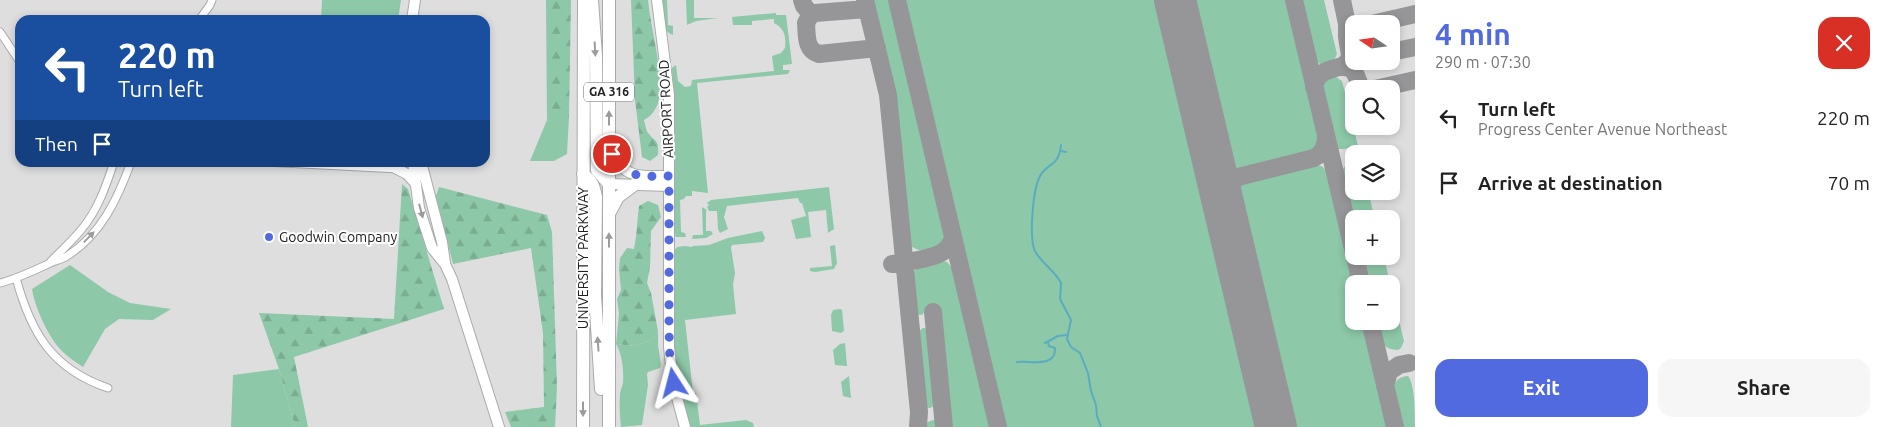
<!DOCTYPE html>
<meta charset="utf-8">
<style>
:root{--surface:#fff;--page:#f6f6f6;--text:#222;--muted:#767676;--accent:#526adf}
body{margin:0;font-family:Ubuntu,sans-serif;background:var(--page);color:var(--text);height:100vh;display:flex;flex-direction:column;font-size:19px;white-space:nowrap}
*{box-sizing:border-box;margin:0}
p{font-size:16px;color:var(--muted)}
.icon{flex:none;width:28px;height:28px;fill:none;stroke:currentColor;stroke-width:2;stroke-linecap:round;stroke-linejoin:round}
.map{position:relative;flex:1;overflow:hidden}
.panel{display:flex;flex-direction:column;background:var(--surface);width:475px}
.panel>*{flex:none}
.top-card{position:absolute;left:15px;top:15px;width:475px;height:152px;border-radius:15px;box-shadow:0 2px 8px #0003;background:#1a4fa0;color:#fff;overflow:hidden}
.needle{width:32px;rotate:283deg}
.fabs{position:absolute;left:1345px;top:15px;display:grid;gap:10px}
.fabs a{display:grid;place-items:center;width:55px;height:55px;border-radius:10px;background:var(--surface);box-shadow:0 2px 8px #0003;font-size:25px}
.pin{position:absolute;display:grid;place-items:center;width:42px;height:42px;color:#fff;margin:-21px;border:2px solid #fff;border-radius:50%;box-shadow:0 1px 5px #0007}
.me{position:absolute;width:55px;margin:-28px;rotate:351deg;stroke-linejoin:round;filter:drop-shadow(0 0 4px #0008)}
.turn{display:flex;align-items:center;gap:18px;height:105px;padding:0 20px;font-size:22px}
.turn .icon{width:65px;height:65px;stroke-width:2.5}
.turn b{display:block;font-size:35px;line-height:42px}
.then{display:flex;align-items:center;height:48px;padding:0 20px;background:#0003;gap:10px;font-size:19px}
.round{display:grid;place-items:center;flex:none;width:52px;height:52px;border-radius:15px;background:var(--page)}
.overview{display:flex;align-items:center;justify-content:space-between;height:85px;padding:0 20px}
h1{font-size:30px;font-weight:700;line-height:38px;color:var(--accent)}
.cta{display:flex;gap:10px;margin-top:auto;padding:10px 20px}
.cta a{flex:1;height:58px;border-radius:15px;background:var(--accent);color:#fff;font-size:20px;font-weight:700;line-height:58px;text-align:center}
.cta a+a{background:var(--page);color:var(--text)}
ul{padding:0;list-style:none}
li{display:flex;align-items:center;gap:15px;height:65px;padding:0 20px}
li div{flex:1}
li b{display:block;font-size:19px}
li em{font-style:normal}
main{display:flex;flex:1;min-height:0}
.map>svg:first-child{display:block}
</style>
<main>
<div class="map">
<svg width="1415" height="427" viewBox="0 0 1415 427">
<defs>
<pattern id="forest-firs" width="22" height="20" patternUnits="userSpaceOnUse" patternTransform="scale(1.25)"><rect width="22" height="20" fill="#8dc8a8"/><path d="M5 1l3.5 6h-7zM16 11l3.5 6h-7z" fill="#79ac90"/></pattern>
</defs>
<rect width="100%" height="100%" fill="#dededf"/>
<path fill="#8dc8a8" d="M322,0H401L398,20H321Z
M662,0H667L668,25L673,26V35C660,31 663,12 662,0Z
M686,0H694V18H718L696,21L687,25Z
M871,0H891L944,229C948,252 918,258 906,241L891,85Z
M902,0H1160L1261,427H1003Z
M1190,0H1288L1320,138L1317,147L1314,151L1236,171L1231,168Z
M1300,0H1324L1337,54L1335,58L1330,64L1321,65L1314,59Z
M776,13V15H786L792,64L783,65V70H790L788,74L697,83L708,193L692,191V196H686L684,199L680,200L681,232L685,233L686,237H676L674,232L675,155L672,68L676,65L678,81L685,87L691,86L692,80L774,71L772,56L781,53L785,48C786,36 785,29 774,23V19L752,21V25H733L732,17Z
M1330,76L1336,77L1342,81L1347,100L1354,99V106L1349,108L1358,146L1344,149H1335L1321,89L1323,80Z
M569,117L567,154L554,161H530L547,120L559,125Z
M1354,163V191H1368L1375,219H1354V228L1341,172L1345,166Z
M1316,164L1323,167L1329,175L1355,284L1354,321H1364L1389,427H1291L1234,189L1238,183Z
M829,187L834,229L828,233L826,210L808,212L811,237L796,239L791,220L806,216L802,203H800L798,198L727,206L724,217L728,229L720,233L718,229L717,211H709L707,207L709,205L707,203L711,200Z
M702,207L707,210L706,211V231H711L713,234L706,238L692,239L693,235H703Z
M762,231L765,238L763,242L732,245L731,248L735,273L733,284L736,314L685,320L693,393H696L700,425L746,420L753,423L754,427H690L677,379L674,356L673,252L677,247L685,246L692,247L693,246L709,245L728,238Z
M835,245L837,263L834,269L815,272L810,271V268L832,266L830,246Z
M1360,256H1384L1390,284H1367Z
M938,260L947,262L953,269L992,427H924C928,418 939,420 948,419V408L938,312H927L926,310L922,315L915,314L912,310L909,279L918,266Z
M70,265L108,292L130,303L171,309L153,320L119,319L105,329L83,367C76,362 69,358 63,352C49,339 35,308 32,289Z
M1391,287L1404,341L1401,348L1398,350C1380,350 1379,336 1376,321H1391Z
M840,309L842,310L844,331L841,333L832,331L831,315L833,310Z
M923,328H925L928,333L936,405L930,408L924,407L922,402L915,340V334Z
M658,331V345L661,365L660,368L648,372L647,374L648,385L642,425L621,427C620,416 619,406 620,395C620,391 622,387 623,383C624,371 622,353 616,344L634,346L654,339Z
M845,343L847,366L835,365L833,350L840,344Z
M279,369L295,427H231L233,375Z
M849,376L851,398L843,396L841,382Z
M1408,376C1415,384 1415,414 1415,427H1401C1397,411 1382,378 1408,376Z"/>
<path fill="url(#forest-firs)" d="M546,0H571L569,117L559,126L547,120Z
M631,0H648C651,31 663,67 659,98C658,107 652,116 644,120C645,124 646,130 648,133C656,143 659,139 658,155L650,161L642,157L635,100Z
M402,184L408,189L444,309L294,357L308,427H295L279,369L259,313L394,319Z
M439,187L547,215L552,232L557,387L555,427H511L505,412L544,407L543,333L531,248L453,264L436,196Z
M648,201L658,205L661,217L651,231L650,267L647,283L651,293L658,331L654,339L634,346L616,344L619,314L617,299L621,290L619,269L620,258L627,248L634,249C637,235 637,221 639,206Z"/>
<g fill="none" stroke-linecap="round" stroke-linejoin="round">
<path stroke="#5aacc1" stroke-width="2" d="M1061,145C1059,167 1047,163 1040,176C1033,189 1028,241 1036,253C1043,264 1055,271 1061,283L1060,299L1071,320L1067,339L1071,347L1080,353L1088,373L1091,391L1096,405L1097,416L1101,427
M1061,151L1066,152
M1045,343L1058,336L1067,335
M1017,362C1029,360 1056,369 1055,348L1049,346L1048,342"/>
<path stroke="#969698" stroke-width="18" d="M802,0L804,6L810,13H815
M865,0L888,95L919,412L918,427
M897,0L998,427
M1294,0L1354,253
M867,9L815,13L810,16L806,23C807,35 805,50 819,54L877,48
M1372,24L1415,14
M1391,52L1415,47
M1342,67L1349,60L1350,55L1347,37V24L1342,0
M1342,67C1358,67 1355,78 1362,89
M1314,87C1317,67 1338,70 1353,62
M1375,89L1415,80
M1213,161C1219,171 1226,177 1238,177L1314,158C1323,153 1326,146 1326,136
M1223,204L1226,187L1238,177
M1355,256L1361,284
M892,264C903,263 936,258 944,251C949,248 951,243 953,238
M933,312L944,427
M1370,321L1395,427
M1385,386L1389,372L1399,365L1409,363"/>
<path stroke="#969698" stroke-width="42" d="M1175,0L1276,427"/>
<defs>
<path id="street" d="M199,20L210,5L212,0
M0,32L20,62
M264,162L399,169
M51,261C61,251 72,241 81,230C98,210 106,186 114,162
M16,278C31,333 52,369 108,388
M0,283C16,279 31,272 46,265C53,261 61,260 67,256C101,235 118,198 131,162"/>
<path id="secondary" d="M657,0L669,95V347L673,383L685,427
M412,20L415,0
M609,146C623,180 638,176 669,176
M413,162L419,208L432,248L445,264L452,279L499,427
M421,162L442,242L445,263
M395,168L407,174L416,184
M609,184L669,186"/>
<path id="highway" d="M592,0L596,56L597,170L609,184
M609,0V427
M583,174C592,181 594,186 596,197L595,295L601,389
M610,212L618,197L634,185
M583,427L584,0"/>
</defs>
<use href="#street" stroke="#a9aaab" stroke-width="9"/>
<use href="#secondary" stroke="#a9aaab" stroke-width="12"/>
<use href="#highway" stroke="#a9aaab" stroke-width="14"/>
<use href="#street" stroke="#fff" stroke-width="7"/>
<use href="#secondary" stroke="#fff" stroke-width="10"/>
<use href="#highway" stroke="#fff" stroke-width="12"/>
</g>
<defs><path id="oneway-solid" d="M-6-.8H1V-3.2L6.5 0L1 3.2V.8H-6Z" transform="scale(1.25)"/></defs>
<g fill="#9b9b9b">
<use href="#oneway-solid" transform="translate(595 49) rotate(87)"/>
<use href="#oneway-solid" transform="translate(609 118) rotate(-90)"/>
<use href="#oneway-solid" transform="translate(421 211) rotate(75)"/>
<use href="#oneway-solid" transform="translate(89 237) rotate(-46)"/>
<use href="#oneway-solid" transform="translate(609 240) rotate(-90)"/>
<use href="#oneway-solid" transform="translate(598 344) rotate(-94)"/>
<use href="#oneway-solid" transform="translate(583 409) rotate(90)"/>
</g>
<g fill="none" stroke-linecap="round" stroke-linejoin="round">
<path stroke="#526adf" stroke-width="9" stroke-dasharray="0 16.2" d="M612,154C627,180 643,176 669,176V330L670,363L674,383"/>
</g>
<circle fill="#526adf" stroke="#fff" stroke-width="2" cx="269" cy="237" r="5"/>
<g text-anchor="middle" stroke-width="4" stroke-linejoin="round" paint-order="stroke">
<rect fill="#fff" stroke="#636364" stroke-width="1" x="584" y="82.5" width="50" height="19" rx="4"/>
<g font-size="12" font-weight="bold" fill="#202021">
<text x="609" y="96">GA 316</text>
</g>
<g font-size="14" fill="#202021" stroke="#fff">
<text transform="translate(666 109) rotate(-93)" y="5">AIRPORT ROAD</text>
<text transform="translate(583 258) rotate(-90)" y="5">UNIVERSITY PARKWAY</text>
</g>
<g font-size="14" fill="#202021" stroke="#fff" text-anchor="start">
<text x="279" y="242">Goodwin Company</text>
</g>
</g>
</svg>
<div class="fabs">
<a><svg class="needle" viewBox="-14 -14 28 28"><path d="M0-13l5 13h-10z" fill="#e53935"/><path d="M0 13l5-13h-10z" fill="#767676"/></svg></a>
<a><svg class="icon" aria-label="search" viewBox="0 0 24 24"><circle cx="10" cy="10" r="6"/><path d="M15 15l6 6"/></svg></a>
<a><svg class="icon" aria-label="layers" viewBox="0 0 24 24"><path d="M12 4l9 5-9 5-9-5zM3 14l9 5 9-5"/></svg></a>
<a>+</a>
<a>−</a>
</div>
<div class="pin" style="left:612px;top:154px;background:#d93025"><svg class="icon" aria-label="arrive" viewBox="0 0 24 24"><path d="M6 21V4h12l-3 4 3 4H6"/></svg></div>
<svg class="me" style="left:674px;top:383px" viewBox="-20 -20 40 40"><path d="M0-17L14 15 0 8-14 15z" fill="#526adf" stroke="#fff" stroke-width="4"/></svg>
<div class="top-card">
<div class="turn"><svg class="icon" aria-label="left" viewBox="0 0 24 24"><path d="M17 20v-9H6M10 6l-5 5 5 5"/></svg><div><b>220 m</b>Turn left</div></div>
<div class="then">Then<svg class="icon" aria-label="arrive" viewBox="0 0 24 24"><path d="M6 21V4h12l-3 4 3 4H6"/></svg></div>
</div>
</div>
<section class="panel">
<div class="overview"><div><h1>4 min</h1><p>290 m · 07:30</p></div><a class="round" style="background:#d93025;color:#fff"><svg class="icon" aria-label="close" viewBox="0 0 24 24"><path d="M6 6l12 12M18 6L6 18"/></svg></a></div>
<ul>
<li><svg class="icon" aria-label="left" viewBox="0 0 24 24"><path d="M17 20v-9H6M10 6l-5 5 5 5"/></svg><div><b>Turn left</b><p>Progress Center Avenue Northeast</p></div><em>220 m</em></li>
<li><svg class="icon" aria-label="arrive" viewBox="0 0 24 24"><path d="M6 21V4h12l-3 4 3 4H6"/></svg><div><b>Arrive at destination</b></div><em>70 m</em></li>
</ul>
<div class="cta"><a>Exit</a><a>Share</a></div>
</section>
</main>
